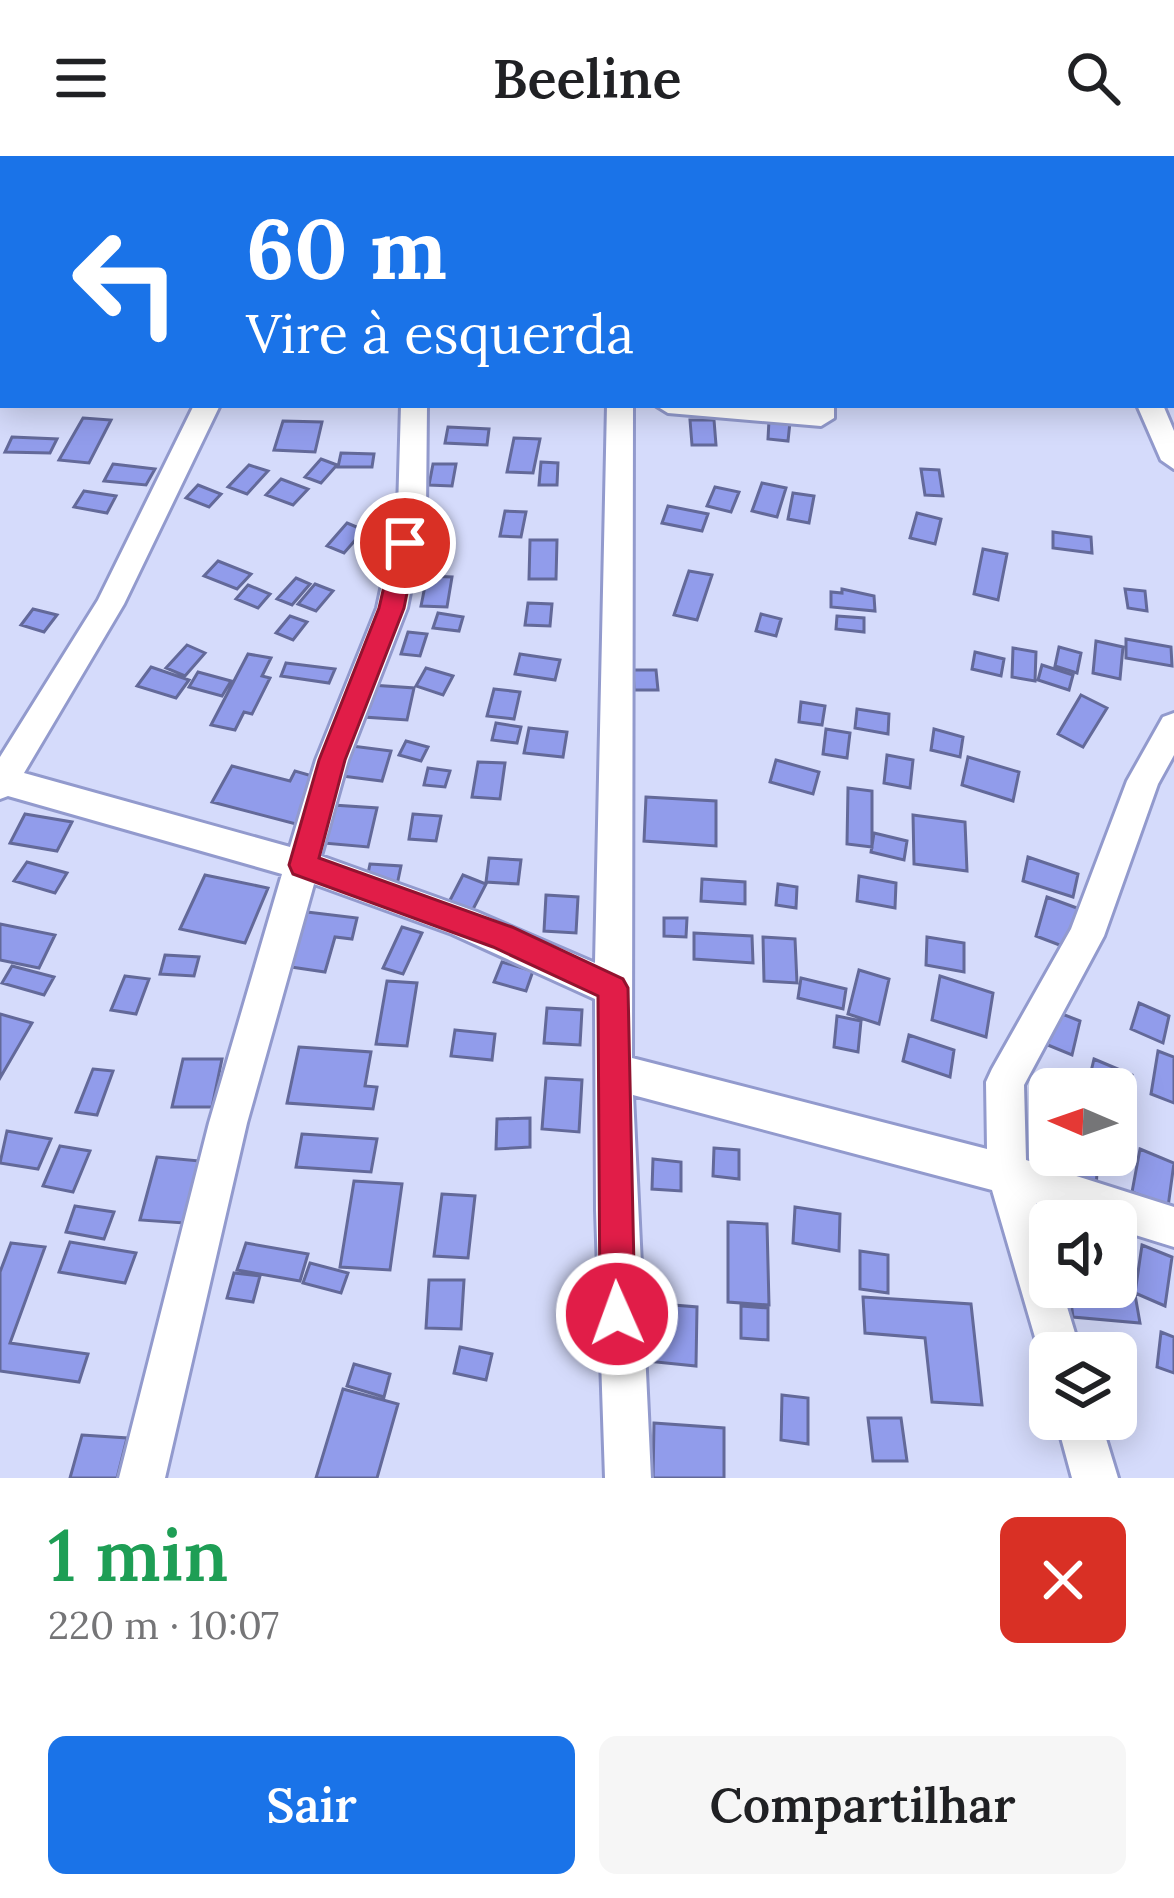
<!DOCTYPE html>
<html lang="pt">
<meta charset="utf-8">
<style>
:root{--surface:#fff;--page:#f6f6f6;--text:#202124;--muted:#757577;--accent:#1a73e8}
body{margin:0;font-family:Lora,serif;background:var(--page);color:var(--text);height:100vh;display:flex;flex-direction:column;font-size:45px;white-space:nowrap}
*{box-sizing:border-box;margin:0}
p{font-size:39px;color:var(--muted)}
.icon{flex:none;width:66px;height:66px;fill:none;stroke:currentColor;stroke-width:2;stroke-linecap:round;stroke-linejoin:round}
.map{position:relative;height:1322px;overflow:hidden}
.sheet{display:flex;flex-direction:column;background:var(--surface);flex:1}
.sheet>*{flex:none}
.top-card{position:absolute;left:0px;top:0px;width:1176px;height:252px;box-shadow:0 6px 30px #0003;background:#1a73e8;color:#fff;overflow:hidden}
.needle{width:78px;rotate:272deg}
.buttons{position:absolute;left:1029px;top:912px;display:grid;gap:24px}
.buttons a{display:grid;place-items:center;width:108px;height:108px;border-radius:18px;background:var(--surface);box-shadow:0 6px 30px #0003;font-size:60px}
.pin{position:absolute;display:grid;place-items:center;width:102px;height:102px;color:#fff;margin:-51px;border:6px solid #fff;border-radius:50%;box-shadow:0 3px 12px #0007}
.me{position:absolute;width:132px;margin:-66px;rotate:358deg;stroke-linejoin:round;filter:drop-shadow(0 0 9px #0008)}
.turn{display:flex;align-items:center;gap:42px;height:252px;padding:0 48px;font-size:54px}
.turn .icon{width:156px;height:156px;stroke-width:2.5}
.turn b{display:block;font-size:84px;line-height:102px}
.round{display:grid;place-items:center;flex:none;width:126px;height:126px;border-radius:18px;background:var(--page)}
.summary{display:flex;align-items:center;justify-content:space-between;height:204px;padding:0 48px}
h1{font-size:72px;font-weight:600;line-height:90px;color:#1e9e55}
.cta{display:flex;gap:24px;margin-top:auto;padding:24px 48px}
.cta a{flex:1;height:138px;border-radius:18px;background:var(--accent);color:#fff;font-size:48px;font-weight:600;line-height:138px;text-align:center}
.cta a+a{background:var(--page);color:var(--text)}
header{display:flex;justify-content:space-between;align-items:center;height:156px;padding:0 48px;background:var(--surface);font-size:54px;font-weight:600}
.map>svg:first-child{display:block}
</style>
<header><svg class="icon" aria-label="menu" viewBox="0 0 24 24"><path d="M4 6h16M4 12h16M4 18h16"/></svg>Beeline<svg class="icon" aria-label="search" viewBox="0 0 24 24"><circle cx="10" cy="10" r="6"/><path d="M15 15l6 6"/></svg></header>
<div class="map">
<svg width="1174" height="1322" viewBox="0 0 1174 1322">
<rect width="100%" height="100%" fill="#d5dbfb"/>
<path fill="#919ceb" stroke="#636999" stroke-width="3" d="M83,262L111,264L89,307L59,304Z
M690,264H714L716,289H692Z
M769,264L790,266L788,285L768,283Z
M283,265L322,266L315,296L274,294Z
M448,271L489,273L487,289L445,287Z
M12,281L57,283L50,297L5,296Z
M514,282L540,283L533,317L507,316Z
M341,297L374,298L372,311H338Z
M321,303L337,309L321,327L305,321Z
M541,306L558,307L557,329H539Z
M113,308L155,313L146,329L104,325Z
M433,308H456L452,330L429,329Z
M249,309L268,315L247,338L228,331Z
M921,313L939,314L943,340L925,339Z
M281,323L308,333L293,349L266,339Z
M762,327L786,332L777,361L752,355Z
M198,329L221,338L209,351L186,342Z
M715,331L739,336L731,356L707,350Z
M84,335L116,340L107,357L74,351Z
M793,337L814,340L809,367L788,363Z
M668,350L708,358L702,375L662,367Z
M505,355L526,356L521,381L500,380Z
M917,357L941,363L935,388L910,382Z
M347,367L364,374L344,397L327,390Z
M1053,376L1091,381L1092,397L1053,392Z
M530,384H557L556,423H529Z
M983,393L1007,398L998,444L974,438Z
M218,405L251,418L237,433L204,420Z
M689,415L712,419L697,464L674,459Z
M427,420L452,421L447,451L421,450Z
M296,422L310,428L292,449L277,443Z
M315,428L333,435L316,455L298,448Z
M248,429L270,438L258,452L236,443Z
M842,433L874,440L875,455L831,451V436L842,437Z
M1125,433L1145,435L1147,455L1128,452Z
M528,447L552,448L550,470L525,469Z
M33,453L57,459L44,476L21,469Z
M438,457L463,461L459,475L433,472Z
M761,458L781,463L776,480L756,475Z
M290,460L307,466L293,484L276,477Z
M837,460L864,462V476L836,473Z
M408,476L427,478L420,500L401,498Z
M1126,483L1171,491L1172,510L1126,502Z
M1096,485L1123,491L1120,523L1093,517Z
M187,489L205,497L185,520L166,512Z
M1059,491L1081,497L1077,517L1055,510Z
M1013,492L1036,496L1035,525L1012,521Z
M975,496L1004,503L1001,520L972,513Z
M248,498L271,502L262,520L270,522L252,558L244,556L235,574L211,569Z
M520,498L560,504L555,524L515,518Z
M286,507L335,513L329,527L281,520Z
M1042,509L1073,519L1069,534L1038,524Z
M151,511L189,524L176,542L137,530Z
M426,512L453,520L443,539L416,530Z
M633,514H656L658,534H634Z
M198,516L231,525L222,540L189,531Z
M371,529L414,532L407,564L364,561Z
M494,533L520,536L514,563L487,560Z
M1081,539L1107,552L1083,591L1058,578Z
M801,546L825,550L822,569L799,566Z
M857,553L889,558L888,578L855,572Z
M496,567L521,571L517,587L492,584Z
M529,572L567,576L563,601L524,597Z
M826,573L850,577L847,602L823,598Z
M934,573L963,581L960,601L931,594Z
M406,585L428,591L421,605L399,599Z
M352,590L391,595L382,625L342,620Z
M887,599L913,604L910,632L884,627Z
M968,601L1019,616L1013,645L962,629Z
M776,604L819,616L813,638L770,626Z
M478,606L505,607L500,643L472,641Z
M232,610L290,625L295,615L319,622L296,668L212,646Z
M428,612L450,615L445,631L424,629Z
M848,632L872,635V691L847,688Z
M646,641L716,645V690L644,685Z
M333,649L377,652L368,691L323,687Z
M25,658L72,666L57,695L10,687Z
M413,658L441,660L436,685L409,683Z
M913,659L965,666L967,715L914,708Z
M874,677L907,685L904,704L871,696Z
M1028,701L1078,718L1073,741L1023,725Z
M489,702L521,704L518,728L486,726Z
M27,706L67,717L55,737L14,725Z
M370,708L401,710L397,729L366,727Z
M205,719L268,732L245,787L180,773Z
M463,719L486,728L470,759L447,750Z
M859,720L896,727L895,752L857,745Z
M702,723L745,726V748L701,745Z
M778,728L797,731L796,752L776,749Z
M546,739L578,741L576,777L544,775Z
M1047,741L1085,755L1075,795L1036,780Z
M307,756L357,762L352,783L335,781L325,816L291,811Z
M664,762H687L686,781L664,780Z
M0,768L55,779L39,812L0,804Z
M402,771L422,777L403,818L383,812Z
M694,777L752,780L753,807L694,803Z
M763,781L795,783L797,827L764,825Z
M927,781L964,787V816L926,809Z
M165,799L199,801L194,820L160,818Z
M502,806L533,815L526,835L494,826Z
M12,810L54,821L44,839L2,827Z
M859,814L889,823L879,868L848,858Z
M125,820L149,823L136,858L111,854Z
M940,820L993,837L986,881L932,864Z
M801,822L846,833L843,853L798,842Z
M387,825L417,827L407,890L376,888Z
M1139,847L1169,860L1163,887L1131,873Z
M547,852L582,854L580,889L544,887Z
M1052,854L1080,865L1072,899L1043,887Z
M0,858L32,867L0,922Z
M837,860L861,865L858,896L834,891Z
M455,874L495,878L492,904L451,900Z
M909,879L954,894L950,921L903,905Z
M299,891L371,896L365,930L377,931L373,953L287,947Z
M1158,895L1174,901V947L1151,938Z
M183,903H222L212,951H172Z
M1094,903L1132,919L1128,940L1089,924Z
M93,913L113,915L97,959L76,956Z
M546,922L582,924L579,976L542,973Z
M530,962V991L496,993L497,963Z
M7,975L51,983L38,1013L0,1007Z
M302,978L377,983L371,1016L296,1011Z
M1048,985L1050,999H1098L1096,1033L1046,1018Z
M60,990L90,995L73,1036L43,1030Z
M714,992L739,994V1023L713,1020Z
M1140,993L1174,1007L1168,1051L1132,1036Z
M157,1001L200,1005L184,1067L140,1064Z
M653,1003L681,1006V1035L652,1033Z
M354,1025L402,1028L390,1114L340,1111Z
M442,1038L475,1040L468,1102L434,1100Z
M75,1050L114,1056L104,1083L66,1076Z
M795,1051L840,1058L839,1095L793,1087Z
M728,1066L767,1068L769,1149L728,1146Z
M70,1086L136,1097L125,1127L59,1116Z
M11,1087L45,1091L10,1187L88,1198L79,1226L0,1215V1116Z
M246,1087L308,1098L300,1125L237,1114Z
M1142,1089L1172,1101L1165,1150L1135,1137Z
M860,1095L888,1099V1137L860,1133Z
M310,1107L348,1117L341,1137L303,1127Z
M234,1117L260,1120L253,1146L227,1142Z
M429,1124H464L461,1173L426,1172Z
M1116,1125L1133,1127L1140,1167L1073,1161L1069,1131H1116Z
M863,1141L971,1148L982,1249L932,1246L925,1182L865,1177Z
M649,1147L697,1151L696,1210L646,1205Z
M741,1150L768,1152V1184L741,1182Z
M1161,1176L1174,1181V1217L1157,1211Z
M460,1191L492,1198L486,1224L454,1217Z
M354,1208L390,1218L384,1241L347,1230Z
M343,1233L398,1248L377,1322H316Z
M782,1239L808,1242V1288L781,1284Z
M868,1262H901L907,1305H873Z
M654,1267L724,1272V1322H653Z
M82,1279L127,1282L117,1322H70Z"/>
<g fill="none" stroke-linecap="round" stroke-linejoin="round">
<defs>
<path id="minor" d="M425,0H445V3H425Z
M610,0H630L631,3H611Z
M800,0H820L821,3H801Z
M1036,0H1056L1058,3H1038Z
M194,249H220L124,448L24,617L290,691L316,604L377,452L398,355L401,249H427L426,355L407,452L348,604L321,700L477,756L595,807L607,249H633L632,902L987,993L986,926L992,913L1071,773L1127,625L1163,561L1174,557V599L1158,628L1104,780L1024,929L1026,1004L1174,1051V1091L1116,1073V1065H1092L1036,1047L1050,1095V1131H1061L1081,1197H1050V1215L1044,1212L992,1034L633,939L651,1322H605L596,1054L595,843L452,778L314,728L247,967L165,1322H119L209,967L282,718L8,640L0,643V601L98,444Z
M655,249H834V262L821,270L668,257Z
M1137,249H1163L1174,275V313L1161,304Z
M1056,1263H1100L1118,1322H1072Z"/>
</defs>
<use href="#minor" stroke="#929acd" stroke-width="6"/>
<use href="#minor" fill="#fff" fill-rule="evenodd"/>
</g>
<path fill="#e11d48" stroke="#92132f" stroke-width="3" d="M405,379L417,387L404,452L345,604L319,702L512,771L623,823L628,832L635,1158L629,1170L617,1176L605,1170L600,1158L598,840L493,791L293,718L289,709L319,604L379,452L394,387Z"/>
</svg>
<div class="buttons">
<a><svg class="needle" viewBox="-14 -14 28 28"><path d="M0-13l5 13h-10z" fill="#e53935"/><path d="M0 13l5-13h-10z" fill="#757577"/></svg></a>
<a><svg class="icon" aria-label="sound" viewBox="0 0 24 24"><path d="M4 9h4l5-4v14l-5-4H4zM17 9q2 3 0 6"/></svg></a>
<a><svg class="icon" aria-label="layers" viewBox="0 0 24 24"><path d="M12 4l9 5-9 5-9-5zM3 14l9 5 9-5"/></svg></a>
</div>
<div class="pin" style="left:405px;top:387px;background:#d93025"><svg class="icon" aria-label="arrive" viewBox="0 0 24 24"><path d="M6 21V4h12l-3 4 3 4H6"/></svg></div>
<svg class="me" style="left:617px;top:1158px" viewBox="-20 -20 40 40"><circle r="17" fill="#e11d48" stroke="#fff" stroke-width="3"/><path d="M0-11L8 9 0 5-8 9z" fill="#fff"/></svg>
<div class="top-card">
<div class="turn"><svg class="icon" aria-label="left" viewBox="0 0 24 24"><path d="M17 20v-9H6M10 6l-5 5 5 5"/></svg><div><b>60 m</b>Vire à esquerda</div></div>
</div>
</div>
<section class="sheet">
<div class="summary"><div><h1>1 min</h1><p>220 m · 10:07</p></div><a class="round" style="background:#d93025;color:#fff"><svg class="icon" aria-label="close" viewBox="0 0 24 24"><path d="M6 6l12 12M18 6L6 18"/></svg></a></div>
<div class="cta"><a>Sair</a><a>Compartilhar</a></div>
</section>
